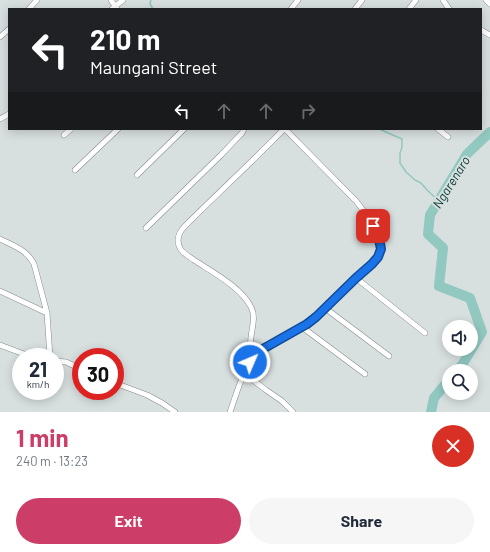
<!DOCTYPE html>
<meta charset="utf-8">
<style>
:root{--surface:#fff;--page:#f6f6f7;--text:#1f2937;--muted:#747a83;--accent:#cc3e67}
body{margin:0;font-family:Barlow,sans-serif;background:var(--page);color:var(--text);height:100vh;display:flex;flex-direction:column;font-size:15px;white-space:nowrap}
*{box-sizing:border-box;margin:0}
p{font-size:13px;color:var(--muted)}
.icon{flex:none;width:22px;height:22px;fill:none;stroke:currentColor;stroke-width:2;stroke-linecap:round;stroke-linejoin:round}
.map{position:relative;height:412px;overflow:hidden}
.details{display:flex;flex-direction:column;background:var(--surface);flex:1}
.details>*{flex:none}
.guide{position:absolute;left:8px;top:8px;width:474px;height:122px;border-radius:0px;box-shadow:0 2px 10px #0003;background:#202124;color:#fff;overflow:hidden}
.controls{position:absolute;left:442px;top:320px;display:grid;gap:8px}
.controls a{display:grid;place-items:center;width:36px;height:36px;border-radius:50%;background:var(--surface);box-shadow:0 2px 10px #0003;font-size:20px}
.speed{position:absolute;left:12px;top:348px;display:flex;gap:8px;font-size:20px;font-weight:700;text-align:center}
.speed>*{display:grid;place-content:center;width:52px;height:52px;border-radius:50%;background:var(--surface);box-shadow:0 2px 10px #0003;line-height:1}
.speed small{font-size:10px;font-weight:400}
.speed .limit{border:6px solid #d22;background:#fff;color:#111}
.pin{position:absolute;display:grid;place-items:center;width:34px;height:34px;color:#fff;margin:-17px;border-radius:8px;box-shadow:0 2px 6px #0006}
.me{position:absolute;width:44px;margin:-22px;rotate:45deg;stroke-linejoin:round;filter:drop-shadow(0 0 3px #0008)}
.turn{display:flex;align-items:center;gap:14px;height:84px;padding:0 16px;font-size:18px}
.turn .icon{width:52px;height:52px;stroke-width:2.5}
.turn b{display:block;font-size:28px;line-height:34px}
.lanes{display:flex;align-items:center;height:38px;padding:0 16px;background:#0003;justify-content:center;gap:20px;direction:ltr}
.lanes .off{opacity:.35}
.round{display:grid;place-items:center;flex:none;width:42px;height:42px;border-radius:21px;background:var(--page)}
.summary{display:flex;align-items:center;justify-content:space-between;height:68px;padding:0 16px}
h1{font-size:24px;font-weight:700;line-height:30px;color:var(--accent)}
.action{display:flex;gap:8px;margin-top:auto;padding:8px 16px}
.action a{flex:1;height:46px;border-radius:24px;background:var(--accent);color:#fff;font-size:16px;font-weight:700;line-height:46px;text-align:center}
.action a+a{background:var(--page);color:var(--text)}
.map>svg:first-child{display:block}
</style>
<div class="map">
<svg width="490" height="412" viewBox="0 0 490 412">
<rect width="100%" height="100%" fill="#d8e0df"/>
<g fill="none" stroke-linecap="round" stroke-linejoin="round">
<path stroke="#91c8c0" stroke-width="1.5" d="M151,0L150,4L153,9
M379,129L402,139V147L400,153V163L406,172L415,180L421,183L428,191L439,201"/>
<path stroke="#91c8c0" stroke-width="10" d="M456,371L462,365L482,332L470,298L439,286L443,248L428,234L430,215L467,154L490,132
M431,412L434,398L449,380"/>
<defs>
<path id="street" d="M111,0L117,9
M443,0L449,9
M486,0L490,4
M29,9L37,0
M112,9L123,0
M291,9L298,0
M355,9L362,0
M409,9L416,0
M481,30L490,35
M0,37L9,29
M0,119L9,114
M438,129L448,137
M64,135L71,129
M75,170L118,129
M137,175L184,129
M146,228L221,155L242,133L244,129
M0,239C14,246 27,250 34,264L47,313L50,357
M356,278L425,333
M0,291L47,313
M325,308L389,356
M302,327L365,374
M0,345L32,357
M55,361L66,362L81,369
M250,362C251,354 250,345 251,337C252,327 256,317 251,307C241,287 212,272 194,260C190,257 182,253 180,248C176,240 179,232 185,226C218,193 252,162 284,129
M244,373L266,390L282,401L293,412
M115,383L147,395L162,403L175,412
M230,412C238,390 243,366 261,350C276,341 292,334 306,324C325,312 339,293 356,278C363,272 372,266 378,257C379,255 381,251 381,249C383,235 364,211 356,201L285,129"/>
</defs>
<use href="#street" stroke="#848b8a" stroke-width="6"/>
<use href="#street" stroke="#fff" stroke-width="5"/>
</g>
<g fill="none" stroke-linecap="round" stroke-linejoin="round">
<defs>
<path id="route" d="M250,362L256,355L261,350L307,324L316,317L356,278L372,264L378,257L381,249L379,239L373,226"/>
</defs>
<use href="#route" stroke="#114b97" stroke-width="10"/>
<use href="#route" stroke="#1a73e8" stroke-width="7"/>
</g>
<g text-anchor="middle" stroke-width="4" stroke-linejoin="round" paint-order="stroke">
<g font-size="13" font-style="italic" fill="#023833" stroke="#d8e0df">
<text transform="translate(451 182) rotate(-58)" y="5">Ngarenaro</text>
</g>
</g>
</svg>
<div class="controls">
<a><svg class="icon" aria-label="sound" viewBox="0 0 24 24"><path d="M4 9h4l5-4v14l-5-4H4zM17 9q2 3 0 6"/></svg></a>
<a><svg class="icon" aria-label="search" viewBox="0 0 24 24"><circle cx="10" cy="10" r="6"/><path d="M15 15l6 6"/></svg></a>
</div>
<div class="speed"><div>21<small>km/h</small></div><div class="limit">30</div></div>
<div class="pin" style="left:373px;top:226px;background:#d93025"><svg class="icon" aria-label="arrive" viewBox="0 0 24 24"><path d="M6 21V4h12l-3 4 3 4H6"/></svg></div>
<svg class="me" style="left:250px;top:362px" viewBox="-20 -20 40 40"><circle r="17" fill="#1a73e8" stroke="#fff" stroke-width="3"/><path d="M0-11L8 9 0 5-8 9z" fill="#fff"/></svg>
<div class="guide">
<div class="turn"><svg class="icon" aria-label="left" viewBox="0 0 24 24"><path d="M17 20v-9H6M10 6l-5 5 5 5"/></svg><div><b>210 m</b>Maungani Street</div></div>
<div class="lanes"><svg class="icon" aria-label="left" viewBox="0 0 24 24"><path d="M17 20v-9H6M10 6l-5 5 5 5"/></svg><svg class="icon off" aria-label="ahead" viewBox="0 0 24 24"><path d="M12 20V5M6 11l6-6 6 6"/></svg><svg class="icon off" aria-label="ahead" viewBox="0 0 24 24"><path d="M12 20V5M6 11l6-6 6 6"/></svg><svg class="icon off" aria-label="right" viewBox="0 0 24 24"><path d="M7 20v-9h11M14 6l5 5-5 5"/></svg></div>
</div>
</div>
<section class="details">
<div class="summary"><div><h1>1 min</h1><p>240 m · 13:23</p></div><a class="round" style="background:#d93025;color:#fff"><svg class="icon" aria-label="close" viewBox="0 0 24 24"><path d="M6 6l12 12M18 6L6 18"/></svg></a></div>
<div class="action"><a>Exit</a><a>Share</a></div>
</section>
